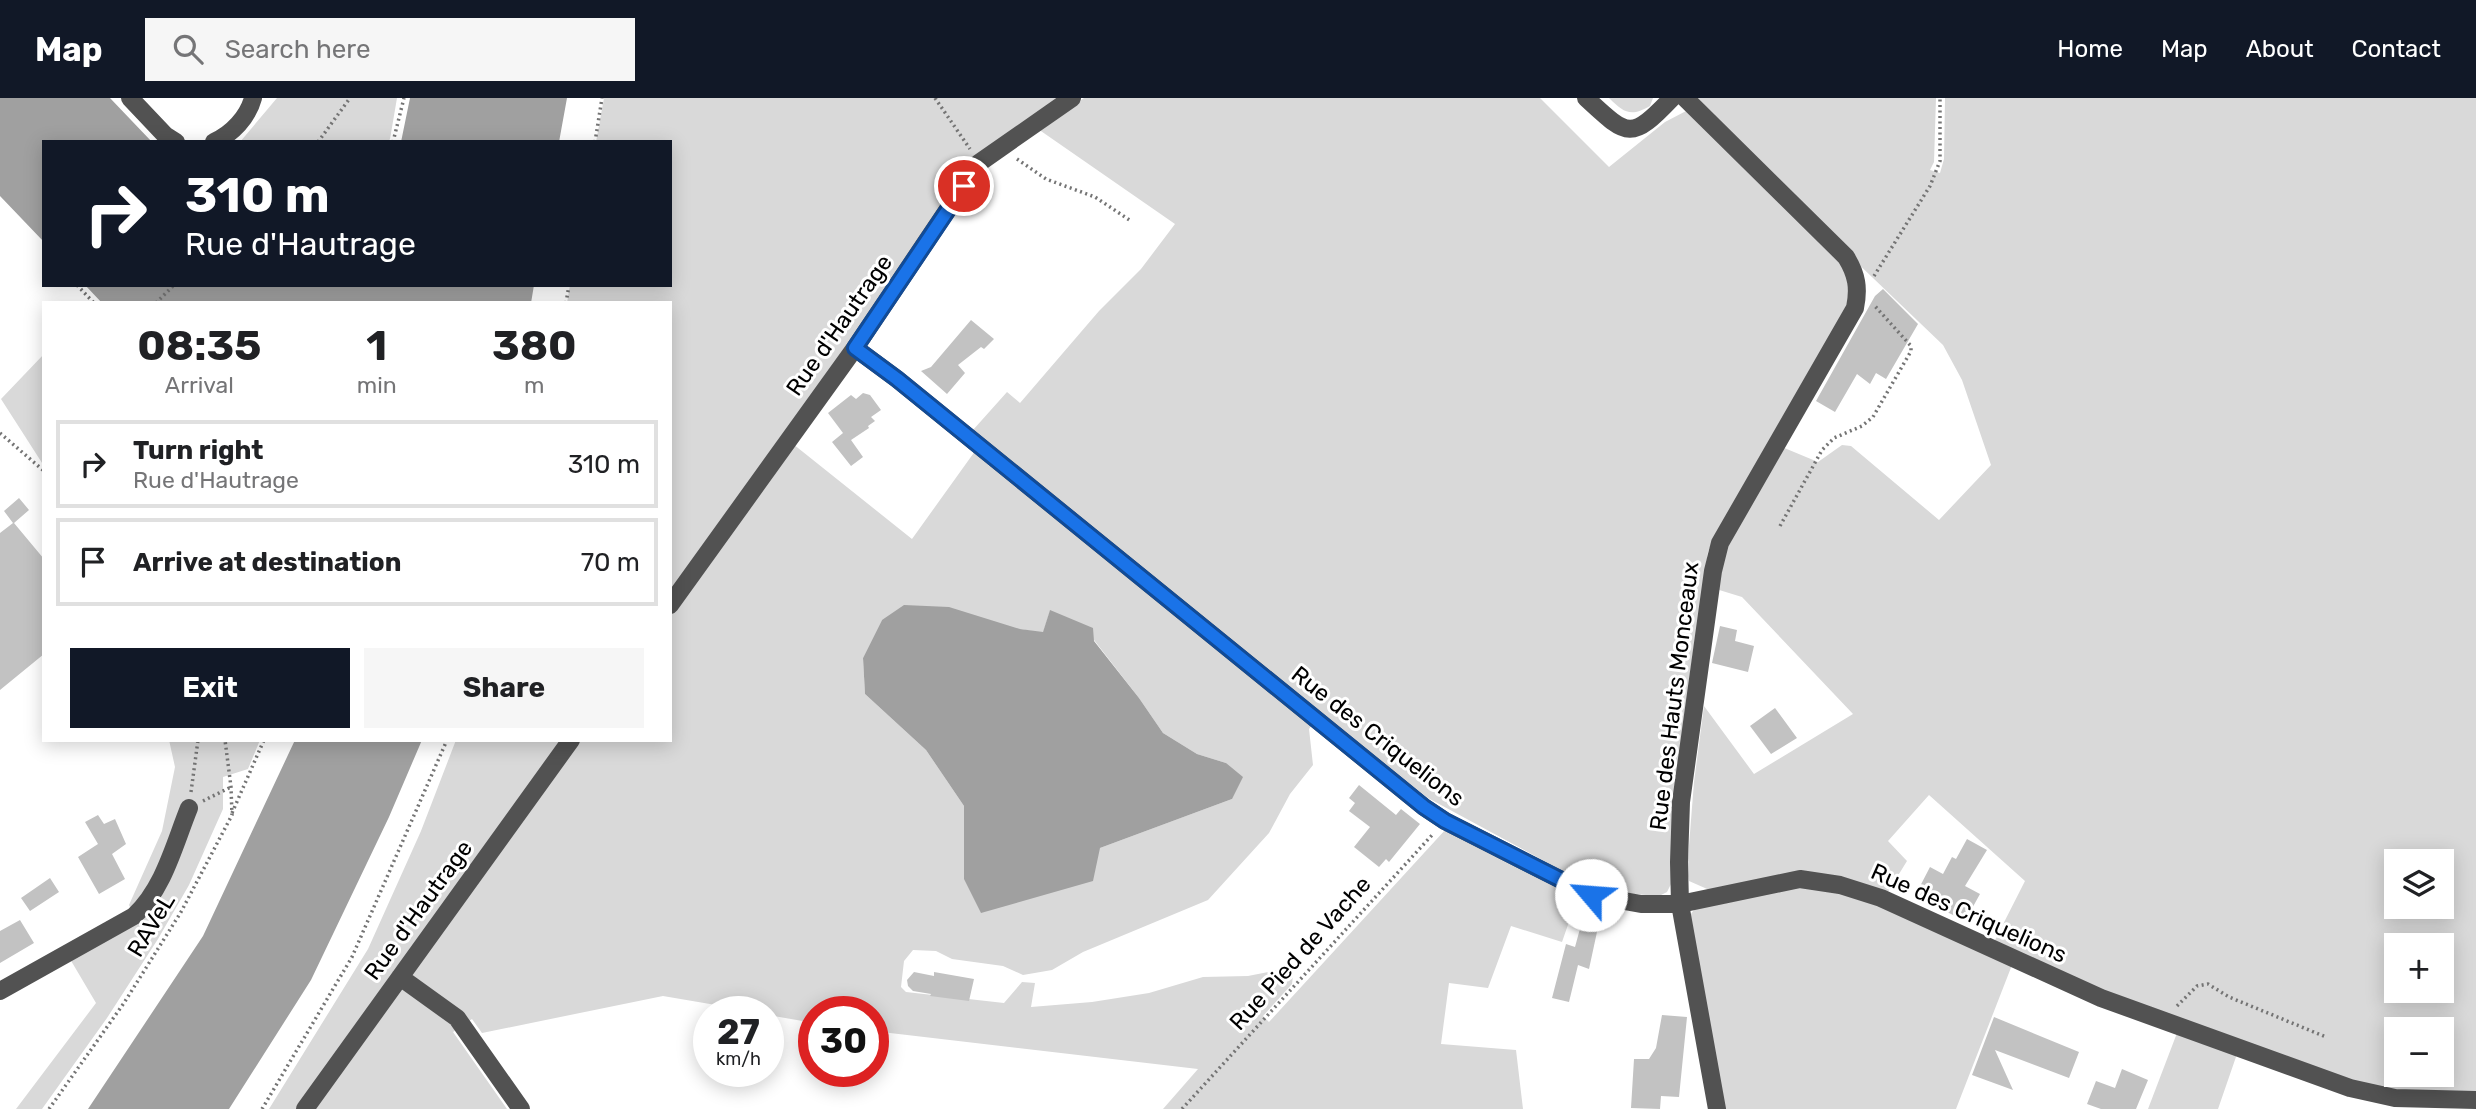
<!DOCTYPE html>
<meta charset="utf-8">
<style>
:root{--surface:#fff;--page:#f6f6f6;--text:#202124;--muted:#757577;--line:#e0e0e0;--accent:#111827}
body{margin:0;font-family:Rubik,sans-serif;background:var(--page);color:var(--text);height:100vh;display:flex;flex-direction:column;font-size:26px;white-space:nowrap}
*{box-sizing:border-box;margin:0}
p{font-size:23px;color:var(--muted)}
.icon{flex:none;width:38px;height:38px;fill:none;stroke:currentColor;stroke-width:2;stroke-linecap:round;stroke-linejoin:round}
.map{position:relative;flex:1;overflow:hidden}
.drawer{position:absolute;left:42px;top:203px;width:630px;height:441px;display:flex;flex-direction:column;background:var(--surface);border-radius:0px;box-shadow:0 4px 18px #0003}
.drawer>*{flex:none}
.banner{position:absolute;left:42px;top:42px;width:630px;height:147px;border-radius:0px;box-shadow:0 4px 18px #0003;background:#111827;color:#fff;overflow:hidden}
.tools{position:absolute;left:2384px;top:751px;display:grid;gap:14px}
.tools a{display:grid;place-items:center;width:70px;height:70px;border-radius:0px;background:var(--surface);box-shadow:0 4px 18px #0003;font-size:35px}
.speed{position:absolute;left:693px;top:898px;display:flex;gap:14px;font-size:35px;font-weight:700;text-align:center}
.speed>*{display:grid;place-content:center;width:91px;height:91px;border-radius:50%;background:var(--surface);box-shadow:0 4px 18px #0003;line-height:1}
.speed small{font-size:18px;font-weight:400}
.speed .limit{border:10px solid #d22;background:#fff;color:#111}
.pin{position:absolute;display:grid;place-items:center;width:60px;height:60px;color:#fff;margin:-30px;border:4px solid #fff;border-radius:50%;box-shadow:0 2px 7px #0007}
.me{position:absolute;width:77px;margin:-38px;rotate:297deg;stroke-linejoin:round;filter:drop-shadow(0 0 5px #0008)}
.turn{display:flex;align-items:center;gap:24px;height:147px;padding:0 28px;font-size:32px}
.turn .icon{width:91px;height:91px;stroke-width:2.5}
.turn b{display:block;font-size:49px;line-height:60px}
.eta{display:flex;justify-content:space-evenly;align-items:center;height:119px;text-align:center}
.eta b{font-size:42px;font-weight:700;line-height:49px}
.cta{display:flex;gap:14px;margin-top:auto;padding:14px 28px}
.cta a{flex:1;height:80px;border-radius:0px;background:var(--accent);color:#fff;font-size:28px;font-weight:700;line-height:80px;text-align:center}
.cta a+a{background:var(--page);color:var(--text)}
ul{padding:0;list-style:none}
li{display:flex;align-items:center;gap:21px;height:88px;margin:0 14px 10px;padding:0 14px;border:4px solid var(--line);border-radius:0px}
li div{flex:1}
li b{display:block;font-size:26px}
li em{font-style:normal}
header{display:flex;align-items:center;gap:42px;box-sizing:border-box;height:98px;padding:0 35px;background:var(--accent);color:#fff}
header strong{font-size:33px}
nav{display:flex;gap:38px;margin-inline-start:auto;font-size:24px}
.search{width:490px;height:63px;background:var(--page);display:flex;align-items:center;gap:18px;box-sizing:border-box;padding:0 24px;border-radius:0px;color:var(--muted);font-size:26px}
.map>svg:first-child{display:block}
</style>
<header>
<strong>Map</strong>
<div class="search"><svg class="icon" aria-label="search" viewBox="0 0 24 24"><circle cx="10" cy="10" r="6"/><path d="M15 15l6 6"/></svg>Search here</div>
<nav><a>Home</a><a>Map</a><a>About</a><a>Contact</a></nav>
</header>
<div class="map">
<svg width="2476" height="1011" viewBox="0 0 2476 1011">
<rect width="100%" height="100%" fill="#fff"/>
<path fill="#d9d9d9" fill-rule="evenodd" d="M277,0H397L390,41L388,44H240Z
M604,0H1072L994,53L788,342L912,441L983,342L973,332L1007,294L1020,305L1099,213L1141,171L1175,126L1038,31L1084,0H1540L1609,69L1665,24L1688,12L1842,166L1850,182L1848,209L1714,439L1708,454L1689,582L1671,786L1667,794L1659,798L1607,794L1572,778L1428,700L1319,616L1309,631L1313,667L1290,696L1269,735L1208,802L1083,854L1052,872L1023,877L1003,868L952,861L936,853L913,852L904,863L901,889L906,894L1004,905L1022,884L1035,885L1031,909L1092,904L1149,895L1203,879L1248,878L1294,869L1292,886L1263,918L1269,924L1446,731L1578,798L1562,844L1511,828L1488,890L1449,885L1441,946L1516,952L1523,1011H1163L1198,971L873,933V914H814V925L768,917V914L751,913L663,898L482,935L472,921L453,934L507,1011H269L368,851L421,733L456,642H670V205H567L570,187H670V44H596ZM1050,513L1094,542L1139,600L1163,635L1197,656L1226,665L1232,701L1100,750L964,781V708L926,652L865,596L863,560L882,522L1020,531L1043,535Z
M1609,0H1653L1650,8C1631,19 1624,15 1609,0Z
M1685,0H1936L1934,64L1930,72L1940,75L1944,61L1945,0H2476V994L2396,993L2349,984L2135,906L1993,846L2025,783L1929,697L1888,743L1907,763L1886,797L1841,782L1714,794L1689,783L1687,773L1694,684L1704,608L1754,676L1853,616L1742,499L1716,491L1721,461L1782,349L1818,364L1842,347L1851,348L1939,422L1991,367L1962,282L1943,247ZM2396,763H2441V808H2396ZM2396,847H2441V892H2396ZM2396,931H2441V976H2396Z
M44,256V368L1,301Z
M169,642H260L248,671L223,679V711L189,787L158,841L107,920L42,1011H16L96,905L70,861L136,821L129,807L162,733L175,669Z
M1801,786L1877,804L2012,867L1956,1011H1723L1691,826V816L1696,809Z
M2177,935L2237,956L2218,1011H2148Z"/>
<path fill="#a0a0a0" d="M0,0H110L152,44H44V144L0,98Z
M410,0H567L559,44H401Z
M85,187H534L531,205H102Z
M904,507L949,509L1020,531L1043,534L1050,512L1093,530L1094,543L1139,600L1163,635L1197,656L1226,665L1243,679L1232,701L1100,750L1093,783L981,815L964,781V708L926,652L865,596L863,560L882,522Z
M295,642H422L389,719L311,882L229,1011H88L203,838Z"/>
<path fill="#c2c2c2" d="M1883,191L1918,226L1886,281L1876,275L1870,286L1857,276L1835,314L1816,303L1875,198Z
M971,222L994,241L984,251L981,249L958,267L965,275L947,296L921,273L931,269Z
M863,295L870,297L881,312L871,319L875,323L868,328L869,330L851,342L863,359L851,368L832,344L843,335L828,315L851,297L856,301Z
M19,400L29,412L14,425L44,461V556L0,592V435L13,425L4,413Z
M1720,528L1737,532L1735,543L1754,548L1748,574L1712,565Z
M1775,610L1797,640L1771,656L1750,628Z
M1359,687L1396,717L1401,711L1420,726L1389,764L1386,761L1379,769L1354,749L1370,729L1349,713L1355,705L1349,700Z
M98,717L104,726L115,721L126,746L112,756L125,781L99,796L78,759L98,746L85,724Z
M1967,741L1987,752L1965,788L1980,796L1965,823L1935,808L1916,796L1930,769L1943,776L1952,759L1956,761Z
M50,780L59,794L30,813L21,800Z
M1584,816L1600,820L1589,871L1578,867L1569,904L1552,900L1566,846L1575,849Z
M20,822L34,845L0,865V833Z
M914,874L934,878V874L974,881L969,903L930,898L931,896L913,893L908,888L907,882Z
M1662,917L1687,919L1679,999L1661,998L1660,1011L1631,1010L1634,961H1649L1656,950Z
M1994,919L2079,954L2069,980L1995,952L2013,992L1972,977Z
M2122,971L2148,982L2136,1011H2101L2087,1006L2096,983L2115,990Z"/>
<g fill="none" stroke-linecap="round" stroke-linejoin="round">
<path stroke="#747474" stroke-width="3.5" stroke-dasharray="2 3.5" stroke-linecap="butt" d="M935,0L970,51
M318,44L350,0
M393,44L404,0
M595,44L602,0
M1017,61L1046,81L1095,99L1131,123
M1874,178L1930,88L1940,63V0
M77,187L94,205
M156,205L174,187
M566,205L569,187
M0,335L44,373
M1780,428L1822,352L1834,340L1862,328L1873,319L1911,253V248L1874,207
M191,694L198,642
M203,703L231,689
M232,715L264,642
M2177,908L2197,888L2208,886L2229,899L2326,939
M49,1011L124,905L181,814L232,717L231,689L225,642
M262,1011L352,859L447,642
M1182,1011L1433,736"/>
<path stroke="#525252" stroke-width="18" d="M130,0L165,37L176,44
M1586,0C1628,39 1631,43 1672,0
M1685,0L1846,159C1857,177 1859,190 1855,210L1720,445L1713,473L1681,704L1679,764L1680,806L1717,1011
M214,44C232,36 248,19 253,0
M855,250L897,281L1424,709L1445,723L1591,797L1641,806H1680L1800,781L1840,787L1881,800L2101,900L2350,990L2395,1000L2476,1002
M670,507L855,250L979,65L1072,0
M400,879L457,920L521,1011
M0,893L134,818C164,790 174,747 189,710
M305,1011L571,642"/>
</g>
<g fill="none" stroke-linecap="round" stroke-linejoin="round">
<defs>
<path id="route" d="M964,88L855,250L897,281L1424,709L1445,723L1591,797"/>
</defs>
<use href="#route" stroke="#114b97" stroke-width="18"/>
<use href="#route" stroke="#1a73e8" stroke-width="12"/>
</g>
<g text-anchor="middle" stroke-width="6" stroke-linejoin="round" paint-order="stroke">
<g font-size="23" fill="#000" stroke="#fff">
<text transform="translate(839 227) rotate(-55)" y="8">Rue d'Hautrage</text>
<text transform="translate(1674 598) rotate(-83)" y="8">Rue des Hauts Monceaux</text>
<text transform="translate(1378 638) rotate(38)" y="8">Rue des Criquelions</text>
<text transform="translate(418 812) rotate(-54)" y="8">Rue d'Hautrage</text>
<text transform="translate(1969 815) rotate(24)" y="8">Rue des Criquelions</text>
<text transform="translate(151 827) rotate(-59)" y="8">RAVeL</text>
<text transform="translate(1300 855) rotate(-48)" y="8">Rue Pied de Vache</text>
</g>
</g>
</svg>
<div class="tools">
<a><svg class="icon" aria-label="layers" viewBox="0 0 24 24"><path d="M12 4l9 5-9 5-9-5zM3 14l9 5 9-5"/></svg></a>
<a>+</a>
<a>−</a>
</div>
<div class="speed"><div>27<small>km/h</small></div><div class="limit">30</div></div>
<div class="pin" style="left:964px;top:88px;background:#d93025"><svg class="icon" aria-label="arrive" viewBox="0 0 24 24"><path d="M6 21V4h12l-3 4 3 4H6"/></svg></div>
<svg class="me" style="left:1591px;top:797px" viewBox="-20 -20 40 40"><circle r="19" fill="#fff"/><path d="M0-13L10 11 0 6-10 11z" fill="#1a73e8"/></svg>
<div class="banner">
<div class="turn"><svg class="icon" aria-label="right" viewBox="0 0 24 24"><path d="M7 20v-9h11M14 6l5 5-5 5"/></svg><div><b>310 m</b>Rue d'Hautrage</div></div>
</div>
<section class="drawer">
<div class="eta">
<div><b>08:35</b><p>Arrival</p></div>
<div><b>1</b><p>min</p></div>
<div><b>380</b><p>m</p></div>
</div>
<ul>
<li><svg class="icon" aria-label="right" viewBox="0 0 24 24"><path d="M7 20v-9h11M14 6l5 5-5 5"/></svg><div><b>Turn right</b><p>Rue d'Hautrage</p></div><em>310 m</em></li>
<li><svg class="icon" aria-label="arrive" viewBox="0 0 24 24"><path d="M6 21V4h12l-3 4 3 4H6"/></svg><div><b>Arrive at destination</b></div><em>70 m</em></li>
</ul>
<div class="cta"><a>Exit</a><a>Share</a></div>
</section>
</div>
